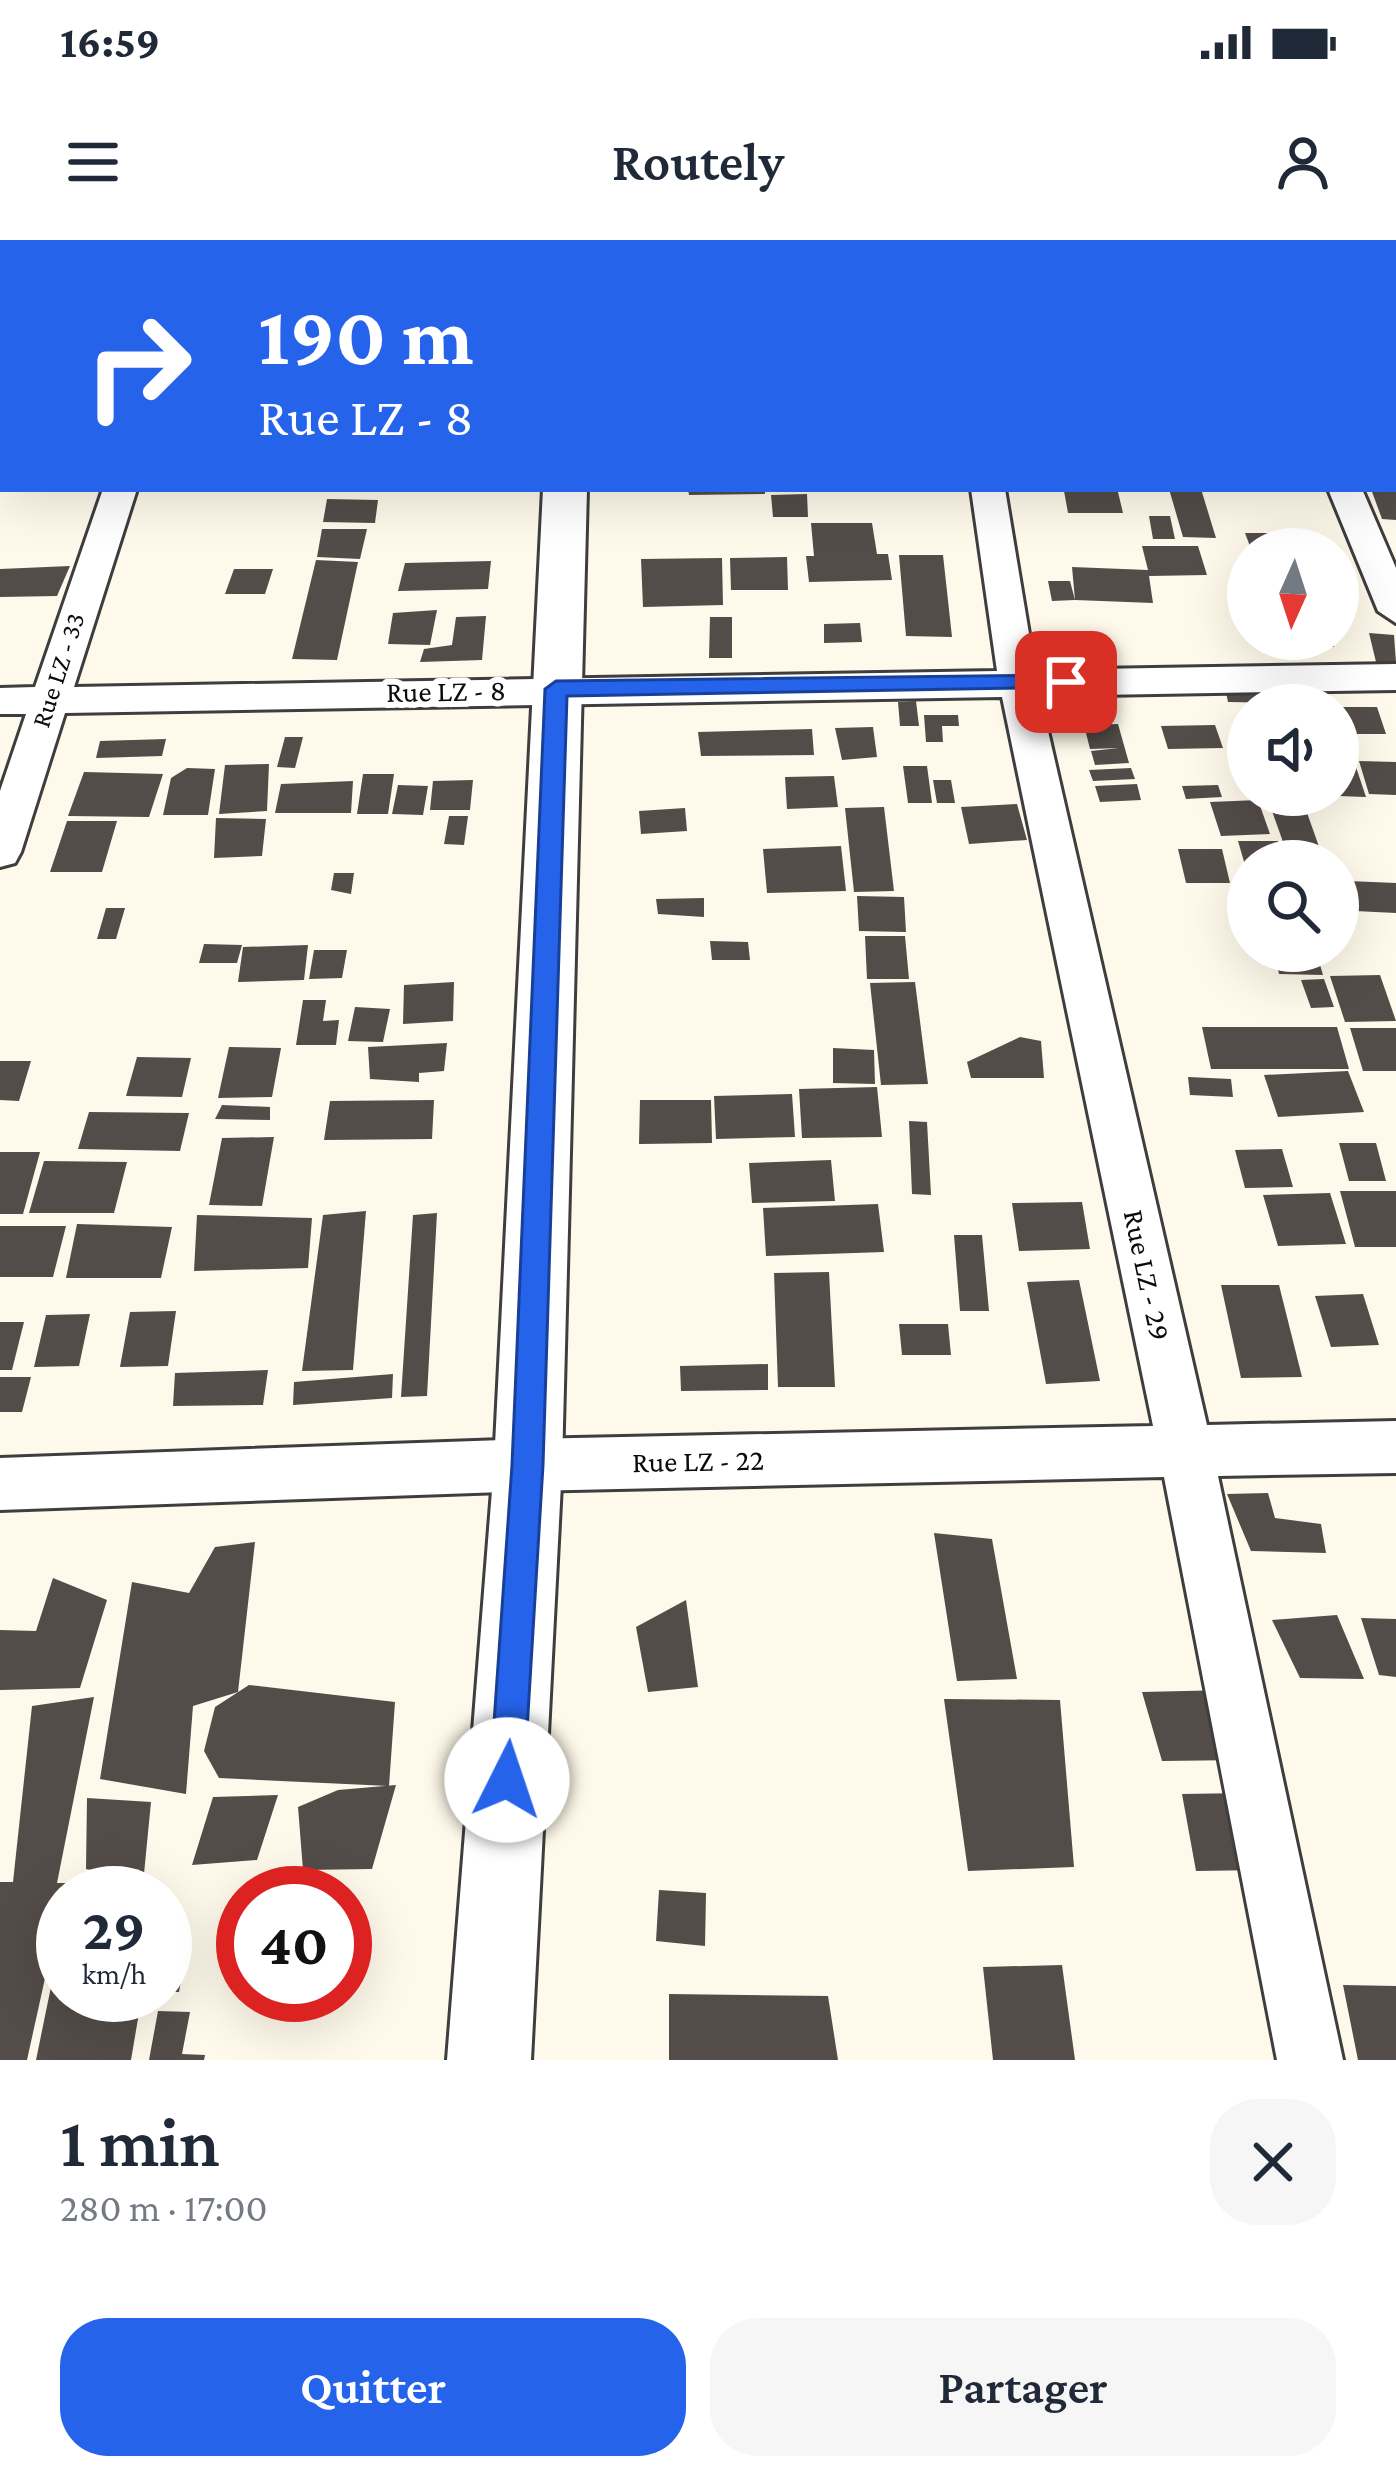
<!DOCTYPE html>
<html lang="fr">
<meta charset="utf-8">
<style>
:root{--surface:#fff;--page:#f6f6f7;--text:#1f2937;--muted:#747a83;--accent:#2563eb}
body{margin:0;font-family:"Crimson Pro",serif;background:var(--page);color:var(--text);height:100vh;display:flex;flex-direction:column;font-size:45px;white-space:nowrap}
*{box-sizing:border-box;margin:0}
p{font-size:39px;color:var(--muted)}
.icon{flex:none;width:66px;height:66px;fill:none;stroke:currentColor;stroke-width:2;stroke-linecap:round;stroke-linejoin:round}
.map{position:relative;height:1820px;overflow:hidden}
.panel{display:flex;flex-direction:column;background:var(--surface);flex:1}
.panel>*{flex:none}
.banner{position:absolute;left:0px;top:0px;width:1398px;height:252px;box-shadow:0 12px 48px #0002;background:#2563eb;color:#fff;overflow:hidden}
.needle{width:78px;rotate:183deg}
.fabs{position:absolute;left:1227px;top:288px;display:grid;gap:24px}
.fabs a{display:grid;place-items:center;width:132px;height:132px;border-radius:50%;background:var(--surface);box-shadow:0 12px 48px #0002;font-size:60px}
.speed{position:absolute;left:36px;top:1626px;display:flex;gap:24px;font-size:60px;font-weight:700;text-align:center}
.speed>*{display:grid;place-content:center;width:156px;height:156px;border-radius:50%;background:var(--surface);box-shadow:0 12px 48px #0002;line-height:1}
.speed small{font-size:30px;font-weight:400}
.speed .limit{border:18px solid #d22;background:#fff;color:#111}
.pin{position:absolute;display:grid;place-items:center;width:102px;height:102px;color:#fff;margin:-51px;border-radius:24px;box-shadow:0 6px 18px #0006}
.me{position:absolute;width:132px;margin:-66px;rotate:4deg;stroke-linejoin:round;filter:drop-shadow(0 0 9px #0008)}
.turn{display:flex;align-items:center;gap:42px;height:252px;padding:0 60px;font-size:54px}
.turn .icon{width:156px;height:156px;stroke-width:2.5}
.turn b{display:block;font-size:84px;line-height:102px}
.round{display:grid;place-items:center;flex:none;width:126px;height:126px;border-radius:48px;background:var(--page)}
.headline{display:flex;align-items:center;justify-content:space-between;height:204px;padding:0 60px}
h1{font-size:72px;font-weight:600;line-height:90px}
.action{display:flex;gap:24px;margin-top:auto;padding:24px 60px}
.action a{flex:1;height:138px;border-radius:48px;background:var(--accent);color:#fff;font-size:48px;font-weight:600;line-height:138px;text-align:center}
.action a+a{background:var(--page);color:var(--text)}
.status{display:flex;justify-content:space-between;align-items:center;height:84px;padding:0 60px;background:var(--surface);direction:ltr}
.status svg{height:33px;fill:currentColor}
header{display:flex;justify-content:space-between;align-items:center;height:156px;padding:0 60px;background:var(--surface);font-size:54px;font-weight:600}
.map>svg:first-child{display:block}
</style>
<div class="status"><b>16:59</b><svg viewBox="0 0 49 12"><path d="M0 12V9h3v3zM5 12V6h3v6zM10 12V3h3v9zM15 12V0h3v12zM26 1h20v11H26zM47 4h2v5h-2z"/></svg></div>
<header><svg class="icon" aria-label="menu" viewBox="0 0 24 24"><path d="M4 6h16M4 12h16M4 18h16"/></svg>Routely<svg class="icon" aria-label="person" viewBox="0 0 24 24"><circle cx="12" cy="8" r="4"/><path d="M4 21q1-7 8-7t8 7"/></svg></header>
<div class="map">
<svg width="1396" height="1820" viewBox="0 0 1396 1820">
<rect width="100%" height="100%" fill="#fef9ea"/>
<path fill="#534c48" d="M688,249H765V254L689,255Z
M1169,249H1201L1216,298L1183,297Z
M1371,249H1396V280L1382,279Z
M1064,251L1118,252L1123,273H1068Z
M807,254L808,277H773L771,255Z
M327,259L378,260L375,283L323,282Z
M1149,276H1170L1175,299H1153Z
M811,283H872L877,314H888L892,340L809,342L806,316H814Z
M322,289H367L360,319L317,317Z
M1245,293H1288L1294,309H1251Z
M1142,306H1198L1207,335L1149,336L1153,363L1075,360L1072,327L1148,330Z
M899,315H943L952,397L906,396Z
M787,317L788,350H731L730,318Z
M722,318L723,365L643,367L641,319Z
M316,320L358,322L337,420L292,419Z
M491,321L488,349L398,351L405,323Z
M70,326L57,356L0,357V329Z
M234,329H273L265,354H225Z
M1048,341H1070L1075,360L1052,361Z
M437,370L430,405L388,404L393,373Z
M486,376L482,420L420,422L424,409L452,405L456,377Z
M710,377H732V418H709Z
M860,383L862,402L824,403V384Z
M1065,392H1099L1106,426L1071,427Z
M1369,393L1394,395L1396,422H1376Z
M1282,399H1331L1334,407L1284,406Z
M1224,443L1289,444L1295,463L1228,462Z
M916,461L919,486H900L898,462Z
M1338,467H1377L1386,494H1340Z
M924,475H958L959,486H942L943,502H926Z
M1118,484L1129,523L1095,525L1091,511L1119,508L1090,509L1084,485Z
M1215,485L1223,508L1168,509L1161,486Z
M873,487L877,517L842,520L835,488Z
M812,489L814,515L701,516L698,492Z
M285,497H303L295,528L277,527Z
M166,499L162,516L96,518L100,501Z
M1338,521H1354L1366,557L1338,556Z
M1359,521L1396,522V555L1369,554Z
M269,524L267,571L219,574L225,525Z
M903,526H927L932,563H908Z
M187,528L215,529L208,575H163L171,538Z
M1131,528L1135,539L1093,541L1089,530Z
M84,532L163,534L149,577L68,576Z
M363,534H394L388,574H357Z
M834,536L838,567L787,569L785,537Z
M473,540L470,570H430L433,541Z
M933,540H951L955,563H937Z
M353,541L351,573H275L281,544Z
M1137,544L1141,560L1100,562L1095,546Z
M398,545L428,546L423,575L392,574Z
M1218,545L1222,557L1186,559L1182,546Z
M1258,560L1270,594L1221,596L1210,562Z
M1017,564L1027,600L969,604L961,567Z
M884,567L894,651L854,652L845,568Z
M685,568L687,591L641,594L639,571Z
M1306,570L1322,615L1288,616L1272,571Z
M449,576H468L464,605L444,604Z
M216,578L266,579L262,616L214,618Z
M67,581H117L102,632H50Z
M1238,601H1278L1284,621H1248L1247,632Z
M841,606L846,651L767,653L763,609Z
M1178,609H1222L1230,643H1186Z
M334,633H354L351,654L331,650Z
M1348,641L1396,643V673L1355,671Z
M857,656L904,657L906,692L859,691Z
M704,658V677L658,674L656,659Z
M106,668H125L116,699H97Z
M865,696H905L909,739H867Z
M710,701L748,702L750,720H712Z
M204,704L242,705L237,723H199Z
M308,705L304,740L238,742L243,707Z
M314,710H347L342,738L309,739Z
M1274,711H1316L1323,735L1279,734Z
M1380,735L1396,781L1345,782L1330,736Z
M1324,739L1334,767L1311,768L1301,740Z
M454,742L453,781L403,784L404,745Z
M915,742L928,844L881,845L870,743Z
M303,760H326L323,781L339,780L336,805H296Z
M355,767L390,769L383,802L348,801Z
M1202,787H1337L1349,829H1211Z
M1350,788H1396V831H1363Z
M1020,797L1041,801L1044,838H971L967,822Z
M447,803L444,831L419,833V842L370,839L368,807Z
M229,807L281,808L272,857L218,858Z
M833,808L874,810L875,844L833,843Z
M137,817L191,818L182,857L126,856Z
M0,821H31L19,861L0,860Z
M1348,831L1364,872L1278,877L1264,835Z
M1188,837L1231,839L1233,857L1190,855Z
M877,847L882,897L802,898L799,849Z
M792,854L795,897L716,899L714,856Z
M434,860L432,899L324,900L330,861Z
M640,860H711L712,903L639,904Z
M222,865L270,867V880L215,879Z
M89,872L189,873L180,911L78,909Z
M909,881L927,882L931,955L912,954Z
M274,897L262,966L209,965L222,898Z
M1339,903H1376L1386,941H1349Z
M1282,909L1293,947L1245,948L1235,910Z
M0,912H40L23,974H0Z
M831,920L835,961L752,963L749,923Z
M44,921L127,922L114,973H29Z
M1340,951H1396V1007H1355Z
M1330,953L1346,1004L1278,1006L1263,955Z
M1082,962L1090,1009L1019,1011L1012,963Z
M878,964L884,1012L766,1016L763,968Z
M366,971L353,1130L302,1131L323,975Z
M437,973L427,1156L401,1157L413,975Z
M197,975L312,978L308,1028L194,1031Z
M77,984L172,987L161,1038H66Z
M0,986H66L53,1037H0Z
M954,995H982L989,1071H960Z
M829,1032L835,1147H778L774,1033Z
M1079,1040L1100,1141L1046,1144L1027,1042Z
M1221,1045H1279L1302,1137L1241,1138Z
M1363,1054L1379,1105L1331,1107L1315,1056Z
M176,1071L168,1126L120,1127L130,1072Z
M90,1074L79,1126L34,1127L46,1075Z
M0,1082H24L12,1130H0Z
M899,1084H948L951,1115H902Z
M768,1124V1150L681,1151L680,1126Z
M268,1130L263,1165L173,1166L175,1133Z
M393,1134L392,1158L293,1165L294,1142Z
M0,1137H31L22,1172H0Z
M1268,1253L1275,1278L1321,1284L1326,1313L1251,1311L1227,1254Z
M934,1293L992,1299L1017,1439L957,1441Z
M255,1302L238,1452L193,1466L186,1554L100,1539L132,1342L189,1353L215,1307Z
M53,1338L107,1360L80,1448L0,1450V1390L36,1391Z
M686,1360L698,1447L648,1452L636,1387Z
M1337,1375L1364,1439L1300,1438L1272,1380Z
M1361,1378L1396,1379V1437L1379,1435Z
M249,1445L395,1462L389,1546L219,1538L204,1511L215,1467Z
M1228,1450L1241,1520L1162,1521L1142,1452Z
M94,1457L57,1643H66L27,1820H0V1642H13L32,1466Z
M944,1459L1060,1460L1074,1627L968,1631Z
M396,1545L372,1629L303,1630L298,1567L338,1550Z
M1245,1553L1261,1630L1196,1631L1182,1554Z
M278,1555L257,1620L192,1625L213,1557Z
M87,1558L151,1562L143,1644L86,1629Z
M659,1650L706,1653L705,1706L656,1701Z
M61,1698L63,1755H142L131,1820H36Z
M165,1702L188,1703L179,1752H165Z
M1062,1725L1075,1820H993L983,1727Z
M1343,1745L1396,1746V1820H1358Z
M669,1754L828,1756L838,1820H669Z
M158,1771L190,1772L182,1814L205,1815L204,1820H149Z"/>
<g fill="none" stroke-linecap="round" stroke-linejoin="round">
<defs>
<path id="minor" d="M936,0H963L965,3H935Z
M1228,0H1258L1259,3H1229Z
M103,249H137L74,447L997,431L971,249H1005L1035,430L1396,424V450L1040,456L1207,1185L1396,1181V1233L1218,1236L1343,1820H1277L1164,1237L528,1251L0,1270V1218L528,1199L1153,1186L1002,457L65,473L21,612L15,623L0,627V551L26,474H0V448L35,447Z
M1328,249H1362L1396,328V383L1378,371Z"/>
<path id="tertiary" d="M557,0H593V3H557Z
M543,249H587L562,1225L531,1820H447L494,1225Z"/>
<path id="secondary" d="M0,0L16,3H3V24Z
M800,0H1154L798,3Z"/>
</defs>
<use href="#minor" stroke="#3e3e3e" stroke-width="6"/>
<use href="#tertiary" stroke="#3e3e3e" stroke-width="6"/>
<use href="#secondary" stroke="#2d2d2d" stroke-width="6"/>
<use href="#minor" fill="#fff" fill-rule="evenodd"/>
<use href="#tertiary" fill="#fff" fill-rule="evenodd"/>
<use href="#secondary" fill="#faf0a9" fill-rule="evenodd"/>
</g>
<path fill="#2563eb" stroke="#184099" stroke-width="3" d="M1066,435L1077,442L1073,447L567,456L543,1225L524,1540L519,1553L507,1558L495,1553L490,1540L512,1225L545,449L556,441Z"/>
<g text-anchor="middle" stroke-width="12" stroke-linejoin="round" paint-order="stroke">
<g font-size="27" fill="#0b0b0b" stroke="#fff">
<text transform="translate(58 430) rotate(-72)" y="9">Rue LZ - 33</text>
</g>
<g font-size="30" fill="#0b0b0b" stroke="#fff">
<text transform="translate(446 451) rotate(-1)" y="10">Rue LZ - 8</text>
<text transform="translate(1147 1035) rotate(78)" y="10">Rue LZ - 29</text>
<text transform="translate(698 1221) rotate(-1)" y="10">Rue LZ - 22</text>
</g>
</g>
</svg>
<div class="fabs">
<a><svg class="needle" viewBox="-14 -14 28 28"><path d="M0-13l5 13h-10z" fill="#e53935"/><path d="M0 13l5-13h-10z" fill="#747a83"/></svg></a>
<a><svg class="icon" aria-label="sound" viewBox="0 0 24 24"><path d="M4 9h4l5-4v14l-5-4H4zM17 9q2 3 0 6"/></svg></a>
<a><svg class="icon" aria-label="search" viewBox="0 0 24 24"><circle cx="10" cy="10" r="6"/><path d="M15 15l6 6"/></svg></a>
</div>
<div class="speed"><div>29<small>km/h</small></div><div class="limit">40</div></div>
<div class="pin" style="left:1066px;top:442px;background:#d93025"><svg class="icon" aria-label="arrive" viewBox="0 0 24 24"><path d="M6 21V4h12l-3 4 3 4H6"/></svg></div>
<svg class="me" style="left:507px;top:1540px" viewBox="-20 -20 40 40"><circle r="19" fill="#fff"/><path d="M0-13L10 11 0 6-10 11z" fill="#2563eb"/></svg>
<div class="banner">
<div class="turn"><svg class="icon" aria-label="right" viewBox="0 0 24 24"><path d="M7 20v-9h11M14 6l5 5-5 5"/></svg><div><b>190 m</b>Rue LZ - 8</div></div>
</div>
</div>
<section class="panel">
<div class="headline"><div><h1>1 min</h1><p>280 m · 17:00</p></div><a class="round"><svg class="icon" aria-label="close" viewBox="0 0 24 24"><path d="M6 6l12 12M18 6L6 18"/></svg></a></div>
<div class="action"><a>Quitter</a><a>Partager</a></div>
</section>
